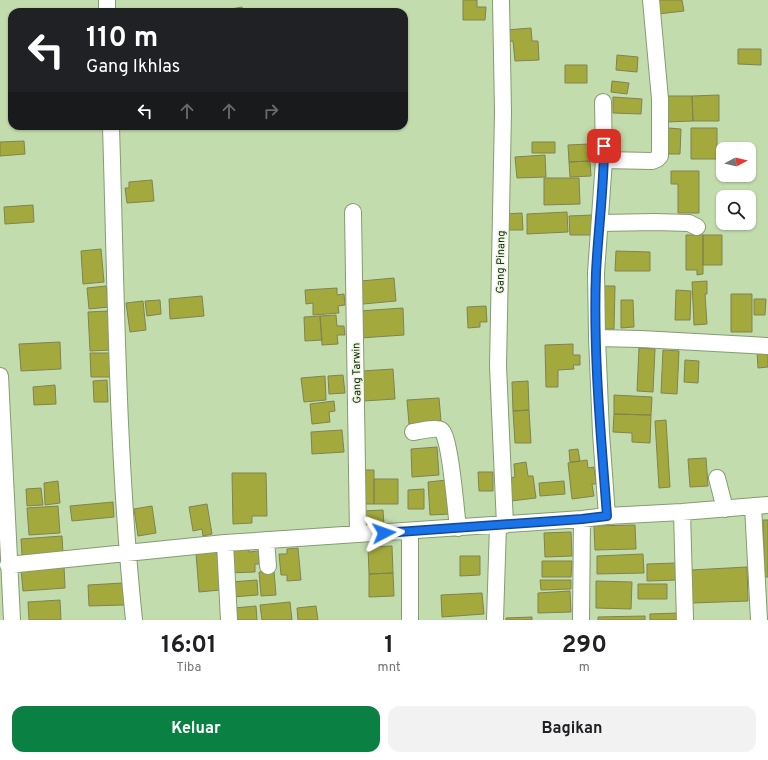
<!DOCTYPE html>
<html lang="id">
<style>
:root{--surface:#fff;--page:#f2f2f2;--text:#202124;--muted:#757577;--accent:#0b8043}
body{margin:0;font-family:Overpass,sans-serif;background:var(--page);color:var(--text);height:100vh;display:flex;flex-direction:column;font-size:15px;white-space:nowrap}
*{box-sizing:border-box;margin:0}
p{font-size:13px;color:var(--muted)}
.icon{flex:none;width:22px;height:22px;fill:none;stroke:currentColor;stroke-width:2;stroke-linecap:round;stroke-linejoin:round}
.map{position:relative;height:620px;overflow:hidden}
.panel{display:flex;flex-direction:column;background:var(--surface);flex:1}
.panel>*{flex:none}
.banner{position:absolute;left:8px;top:8px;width:400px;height:122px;border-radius:12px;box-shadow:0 1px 3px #0004;background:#202124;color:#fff;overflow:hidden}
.needle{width:26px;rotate:83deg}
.controls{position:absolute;left:716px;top:142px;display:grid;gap:8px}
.controls a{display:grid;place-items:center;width:40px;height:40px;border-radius:8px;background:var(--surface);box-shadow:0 1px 3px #0004;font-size:20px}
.pin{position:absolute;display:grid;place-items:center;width:34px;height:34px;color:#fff;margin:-17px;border-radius:8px;box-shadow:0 2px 6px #0006}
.me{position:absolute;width:44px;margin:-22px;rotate:86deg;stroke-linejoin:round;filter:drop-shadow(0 0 3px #0008)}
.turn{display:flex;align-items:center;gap:14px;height:84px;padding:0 12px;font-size:18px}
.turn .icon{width:52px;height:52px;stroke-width:2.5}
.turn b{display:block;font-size:28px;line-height:34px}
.lanes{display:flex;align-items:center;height:38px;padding:0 12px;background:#0003;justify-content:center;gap:20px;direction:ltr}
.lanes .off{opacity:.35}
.eta{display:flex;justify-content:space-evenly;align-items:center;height:68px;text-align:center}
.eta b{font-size:24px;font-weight:700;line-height:28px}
.button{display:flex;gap:8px;margin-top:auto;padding:8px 12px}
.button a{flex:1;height:46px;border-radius:12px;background:var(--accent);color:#fff;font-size:16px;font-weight:700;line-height:46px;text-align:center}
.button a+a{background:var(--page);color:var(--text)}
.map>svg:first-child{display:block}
</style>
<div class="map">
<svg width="768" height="620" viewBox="0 0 768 620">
<rect width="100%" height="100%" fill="#c2dcad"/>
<path fill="#a4a93d" stroke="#808351" d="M463,0H477V7H486L485,20H463Z
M657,0H682L684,11L658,14Z
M242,7L243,12H231V9Z
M531,28L532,41H538L539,60L515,61L513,41L506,42V30Z
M738,49H761V65L738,64Z
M617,55L638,57L637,72L616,70Z
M565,65H587V83H565Z
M612,81L629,83L627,94L611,92Z
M719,95V121H693L692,96Z
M665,96H692L693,121L666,122Z
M613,97L642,99L641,114L613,113Z
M668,128L681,129L680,154H667Z
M691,128H717V159H691Z
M24,141L25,154L0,156V142Z
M532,142H555V153H532Z
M589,144L590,161L569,162L568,145Z
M545,155L546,177L517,178L515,157Z
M590,161L591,176L570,177L569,162Z
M671,171H699V213H678V184H671Z
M544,178H579L580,204L544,205Z
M152,180L154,201L127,203L125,188H129V182Z
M33,205L34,222L5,224L4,207Z
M567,212L568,232L527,234V214Z
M522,213L523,230H506L505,214Z
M592,215L593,235H570L569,216Z
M686,235H703V274L697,275V270H686Z
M703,235H722V265H703Z
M101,249L104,282L83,284L81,251Z
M616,251L650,252V271H615Z
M394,278L396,301L363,304L361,281Z
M707,281V294H705L707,324L694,325L692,282Z
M106,286L109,307L89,309L87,288Z
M602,286H615L614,329H601Z
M337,288V295L344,294L345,305L338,306L339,313L313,315V303L306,304L305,290Z
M676,290L691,291L690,320H675Z
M731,294H752V332H731Z
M202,296L204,316L170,319L169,299Z
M754,299H766L765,315H754Z
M160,300L161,314L147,316L145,301Z
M621,300H633L634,327L621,328Z
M143,301L146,330L130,332L126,303Z
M486,306L487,322H480V327L468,328L467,307Z
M403,308L404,335L360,338L359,311Z
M109,311L111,350L90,351L88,312Z
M336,315L337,326H344L345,335H337L338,344L322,345L320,316Z
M320,316L322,340L305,341L304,317Z
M60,342L61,369L21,371L19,344Z
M573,344V355H580V365H573L574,369L558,370V387H546L545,345Z
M639,348L655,349L653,392L637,391Z
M663,350L679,351L677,394L661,393Z
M768,351V367L758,368L757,352Z
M90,353H110V377H91Z
M685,360L699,361L698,383L684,382Z
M393,369L395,399L364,401L362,371Z
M343,375L345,393L329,394L328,376Z
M325,376L326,400L304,402L301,378Z
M107,380L108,402H94L93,381Z
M528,381L529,410L513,411L512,382Z
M55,385L56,404L34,405L33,387Z
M614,395L652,397L651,415L614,414Z
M439,398L441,421L409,424L407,400Z
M334,401L335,411L329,412L330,422L312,424L310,404Z
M529,410L531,443H515L513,411Z
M614,414L651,415L650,443L632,442V433L613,432Z
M666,420L670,487L659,488L655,421Z
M342,430L344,452L312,454L311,432Z
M437,447L439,475L412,477L411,449Z
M578,449L580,461L570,462L569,450Z
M706,458L708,486L690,487L688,459Z
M587,460L588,468L594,467L596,484H592L594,496L572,499L568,463Z
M526,462L528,476H533L536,498L511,501L508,478L515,477L514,464Z
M363,470H374V504H363Z
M478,472H493V491H479Z
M232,473H266L267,516H252V523L233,524Z
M374,479H398V504H374Z
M447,480L450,514L430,515L428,482Z
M58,481L60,503L45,505L44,483Z
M564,481L565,494L540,496L539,483Z
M41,488L43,505L27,506L26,489Z
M424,489V509H408V490Z
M113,502L114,517L72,521L70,506Z
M207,504L212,534L203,536L202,529L193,531L189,507Z
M58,506L60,533L29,535L27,508Z
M152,506L156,533L138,536L134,509Z
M383,510L384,525L364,526L363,511Z
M763,520H768V577H765Z
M635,525L636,549L595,550L594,526Z
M571,532L572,556L545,557L544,533Z
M62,536L63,553L22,555L21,539Z
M392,546L393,573L369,574L368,547Z
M249,548V552L259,551V564H255V572L228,573L227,553L234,552V549Z
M298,548L301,580L287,581V575H281L279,554H287V549Z
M217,551L220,590L199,592L196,553Z
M643,554L644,573L597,574V556Z
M460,556H480V575L460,576Z
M542,561H572L571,577H542Z
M677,563L678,580L647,581V564Z
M64,566L65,588L23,591L21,569Z
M747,567L748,601L692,603L691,570Z
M274,571L276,595L261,596L259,572Z
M393,573L394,596L369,597V574Z
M257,580L258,595L232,597L231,582Z
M540,580H571V589L541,590Z
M596,581L632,582L631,609L596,608Z
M123,583L124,605L89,606L88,585Z
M638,584H667V599H638Z
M570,591L571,612L538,613V593Z
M482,593L484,614L442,617L441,595Z
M60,600L61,620H29L28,602Z
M290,602L292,620H262L260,605Z
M256,606L257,620H235L234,608Z
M316,606L318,620H298L297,608Z
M678,613V620H650V614Z
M645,616V620H598V617Z
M532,617V620H506V618Z"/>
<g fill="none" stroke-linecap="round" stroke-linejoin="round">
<defs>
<path id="minor" d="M107,0V12
M501,0L503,112L498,366L505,525
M603,102L604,160L596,273L597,338L601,433L607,516
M111,126C116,291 117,456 134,620
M604,160L652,161L657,159L660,156V99L651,0
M353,212L358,534
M600,223L655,222L689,223L697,227
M597,338L641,339L768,346
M0,376L12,620
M413,432C419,431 436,427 441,430C450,434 456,513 458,528
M717,478L725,509
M753,506L759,620
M682,512L685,620
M266,540L268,566
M225,543L229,620
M8,565L225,543L582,519L607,516L682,512L768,505
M410,620V531
M495,620L498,525
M581,620L582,519"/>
</defs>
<use href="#minor" stroke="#849d70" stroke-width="18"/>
<use href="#minor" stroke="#fff" stroke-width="16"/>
</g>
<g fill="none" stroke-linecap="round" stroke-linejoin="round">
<defs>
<path id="route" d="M384,533L582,519L607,516C601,436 593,354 596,273C598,231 604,188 604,146"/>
</defs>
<use href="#route" stroke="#114b97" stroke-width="10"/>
<use href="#route" stroke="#1a73e8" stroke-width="7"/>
</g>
<g text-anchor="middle" stroke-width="3" stroke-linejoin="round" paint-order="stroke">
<g font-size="11" fill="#17200f" stroke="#ebf8e0">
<text transform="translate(500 262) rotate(-89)" y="4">Gang Pinang</text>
<text transform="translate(356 373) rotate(-91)" y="4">Gang Tarwin</text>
</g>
</g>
</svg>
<div class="controls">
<a><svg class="needle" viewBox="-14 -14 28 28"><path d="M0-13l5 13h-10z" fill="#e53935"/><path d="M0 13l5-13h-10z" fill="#757577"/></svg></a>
<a><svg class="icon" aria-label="search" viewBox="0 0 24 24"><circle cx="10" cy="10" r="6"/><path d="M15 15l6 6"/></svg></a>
</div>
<div class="pin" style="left:604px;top:146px;background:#d93025"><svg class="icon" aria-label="arrive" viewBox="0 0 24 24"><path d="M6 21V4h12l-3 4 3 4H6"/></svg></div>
<svg class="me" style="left:384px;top:533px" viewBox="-20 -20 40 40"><path d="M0-17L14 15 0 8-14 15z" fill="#1a73e8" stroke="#fff" stroke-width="4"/></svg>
<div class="banner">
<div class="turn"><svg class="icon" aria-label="left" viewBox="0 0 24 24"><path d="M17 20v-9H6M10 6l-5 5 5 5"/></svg><div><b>110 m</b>Gang Ikhlas</div></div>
<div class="lanes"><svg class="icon" aria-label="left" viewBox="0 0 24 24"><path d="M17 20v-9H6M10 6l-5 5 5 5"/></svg><svg class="icon off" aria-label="ahead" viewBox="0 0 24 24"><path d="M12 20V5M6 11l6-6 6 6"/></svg><svg class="icon off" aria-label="ahead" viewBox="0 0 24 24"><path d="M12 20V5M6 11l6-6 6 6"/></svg><svg class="icon off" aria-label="right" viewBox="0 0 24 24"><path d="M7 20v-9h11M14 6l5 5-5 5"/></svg></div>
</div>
</div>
<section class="panel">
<div class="eta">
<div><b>16:01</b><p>Tiba</p></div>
<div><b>1</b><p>mnt</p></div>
<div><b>290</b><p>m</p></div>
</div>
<div class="button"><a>Keluar</a><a>Bagikan</a></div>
</section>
